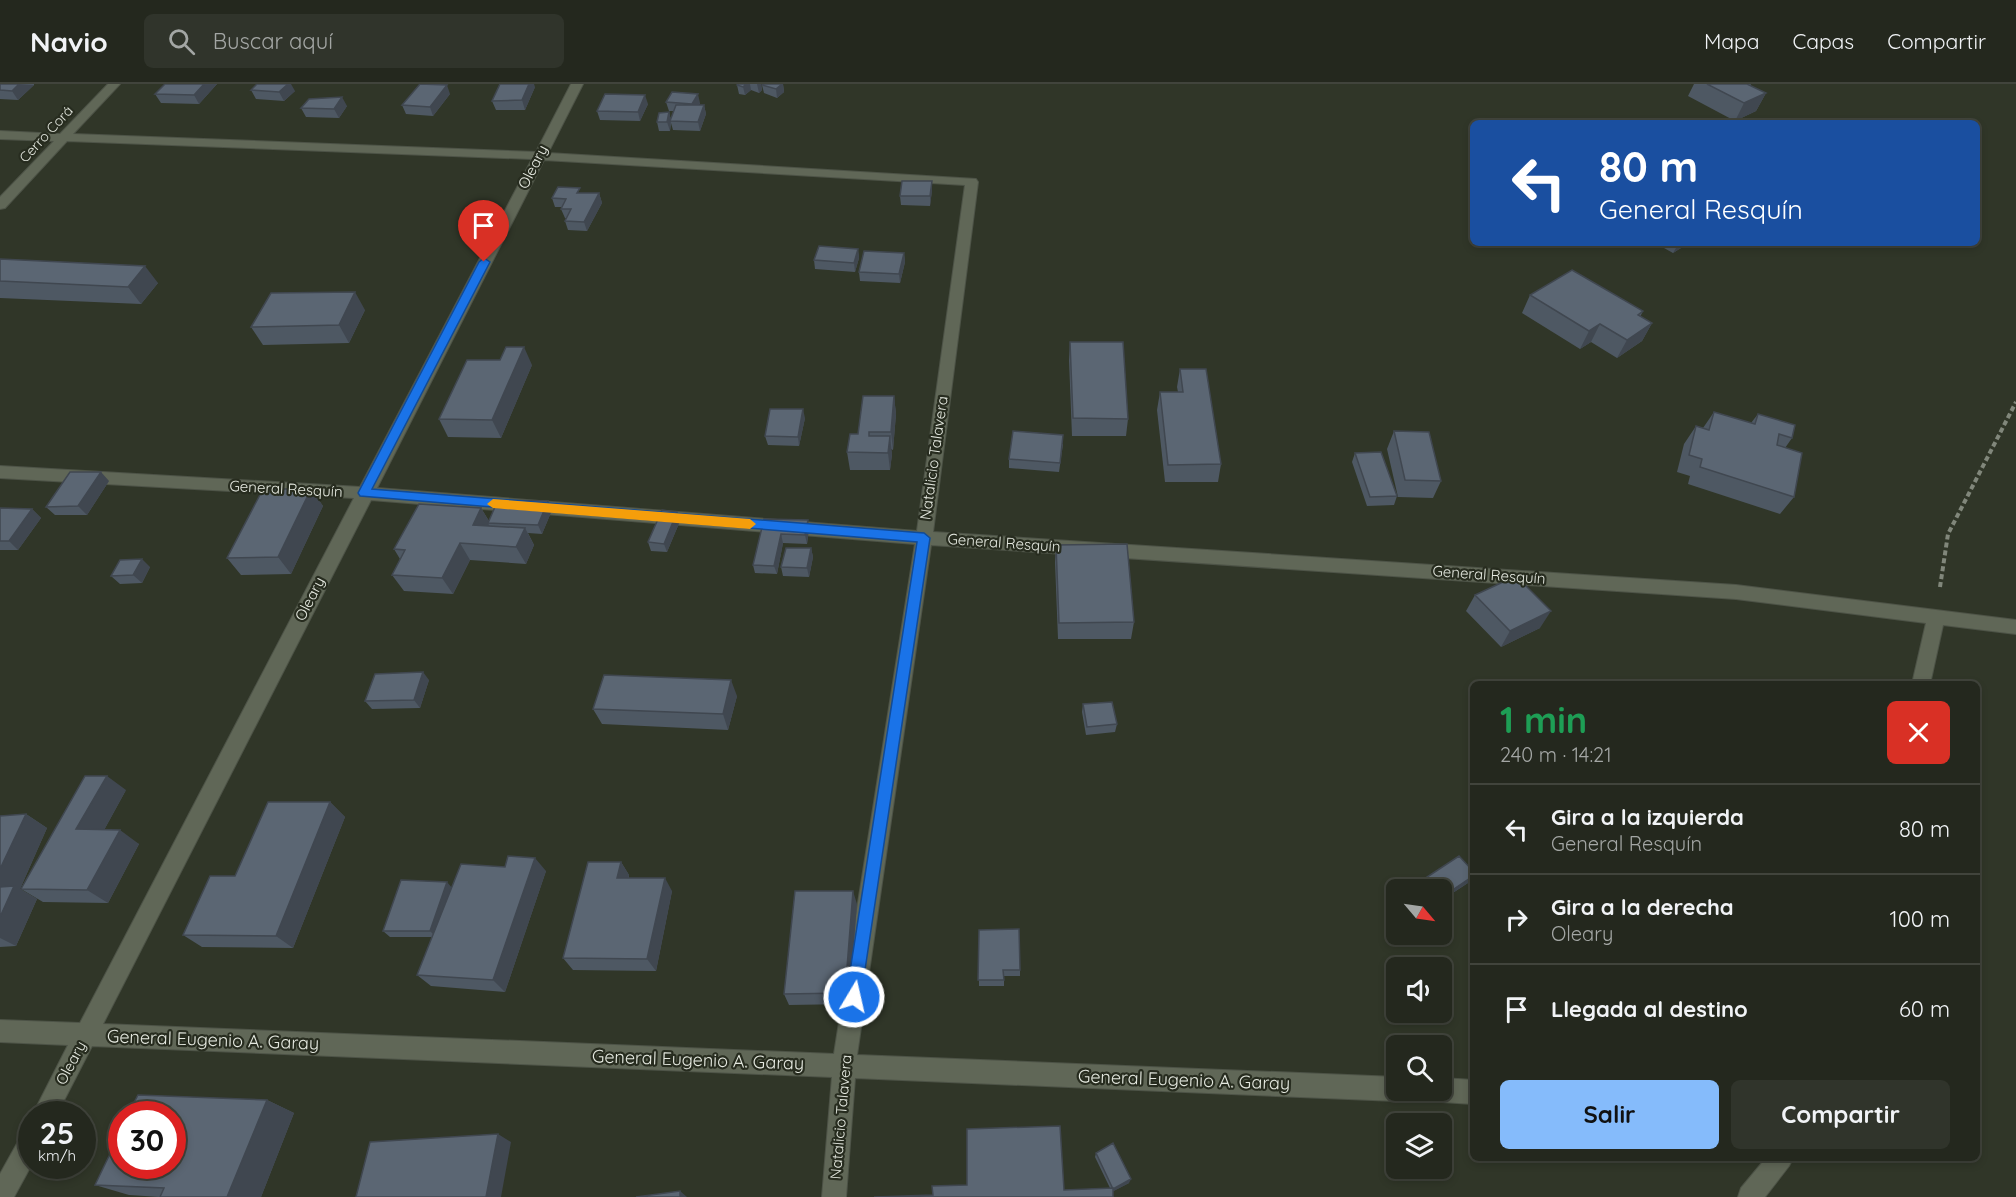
<!DOCTYPE html>
<html lang="es">
<meta charset="utf-8">
<style>
:root{--surface:#24281e;--page:#30342b;--text:#f1f3f6;--muted:#a3a6a4;--line:#41443c;--accent:#85bbfb}
body{margin:0;font-family:Quicksand,sans-serif;background:var(--page);color:var(--text);height:100vh;display:flex;flex-direction:column;font-size:22px;white-space:nowrap}
*{box-sizing:border-box;margin:0}
p{font-size:20px;color:var(--muted)}
.icon{flex:none;width:33px;height:33px;fill:none;stroke:currentColor;stroke-width:2;stroke-linecap:round;stroke-linejoin:round}
.map{position:relative;flex:1;overflow:hidden}
.panel{position:absolute;left:1470px;top:597px;width:510px;height:480px;display:flex;flex-direction:column;background:var(--surface);border-radius:9px;box-shadow:0 3px 9px #0003,0 0 0 2px var(--line)}
.panel>*{flex:none}
.hud{position:absolute;left:1470px;top:36px;width:510px;height:126px;border-radius:9px;box-shadow:0 3px 9px #0003,0 0 0 2px var(--line);background:#1a4fa0;color:#fff;overflow:hidden}
.needle{width:39px;rotate:119deg}
.controls{position:absolute;left:1386px;top:795px;display:grid;gap:12px}
.controls a{display:grid;place-items:center;width:66px;height:66px;border-radius:9px;background:var(--surface);box-shadow:0 3px 9px #0003,0 0 0 2px var(--line);font-size:30px}
.speed{position:absolute;left:18px;top:1017px;display:flex;gap:12px;font-size:30px;font-weight:700;text-align:center}
.speed>*{display:grid;place-content:center;width:78px;height:78px;border-radius:50%;background:var(--surface);box-shadow:0 3px 9px #0003,0 0 0 2px var(--line);line-height:1}
.speed small{font-size:15px;font-weight:400}
.speed .limit{border:9px solid #d22;background:#fff;color:#111}
.pin{position:absolute;display:grid;place-items:center;width:51px;height:51px;color:#fff;margin:-62px -26px;border-radius:50% 50% 50% 0;rotate:-45deg;box-shadow:0 0 6px #0007}
.pin .icon{rotate:45deg}
.me{position:absolute;width:66px;margin:-33px;rotate:9deg;stroke-linejoin:round;filter:drop-shadow(0 0 4px #0008)}
.turn{display:flex;align-items:center;gap:21px;height:126px;padding:0 30px;font-size:27px}
.turn .icon{width:78px;height:78px;stroke-width:2.5}
.turn b{display:block;font-size:42px;line-height:51px}
.round{display:grid;place-items:center;flex:none;width:63px;height:63px;border-radius:9px;background:var(--page)}
.summary{display:flex;align-items:center;justify-content:space-between;height:102px;padding:0 30px}
h1{font-size:36px;font-weight:700;line-height:45px;color:#1e9e55}
.button{display:flex;gap:12px;margin-top:auto;padding:12px 30px}
.button a{flex:1;height:69px;border-radius:9px;background:var(--accent);color:#111;font-size:24px;font-weight:700;line-height:69px;text-align:center}
.button a+a{background:var(--page);color:var(--text)}
ul{padding:0;list-style:none}
li{display:flex;align-items:center;gap:18px;height:90px;padding:0 30px;border-top:2px solid var(--line)}
li div{flex:1}
li b{display:block;font-size:22px}
li em{font-style:normal}
header{display:flex;align-items:center;gap:36px;box-sizing:border-box;height:84px;padding:0 30px;background:var(--surface);border-bottom:2px solid var(--line)}
header strong{font-size:28px}
nav{display:flex;gap:33px;margin-inline-start:auto;font-size:21px}
.search{width:420px;height:54px;background:var(--page);display:flex;align-items:center;gap:15px;box-sizing:border-box;padding:0 21px;border-radius:9px;color:var(--muted);font-size:22px}
.map>svg:first-child{display:block}
</style>
<header>
<strong>Navio</strong>
<div class="search"><svg class="icon" aria-label="search" viewBox="0 0 24 24"><circle cx="10" cy="10" r="6"/><path d="M15 15l6 6"/></svg>Buscar aquí</div>
<nav><a>Mapa</a><a>Capas</a><a>Compartir</a></nav>
</header>
<div class="map">
<svg width="2016" height="1113" viewBox="0 0 2016 1113">
<rect width="100%" height="100%" fill="#303628"/>
<g fill="none" stroke-linecap="round" stroke-linejoin="round">
<defs>
<path id="minor" d="M108,0H120L73,50L536,68L571,0H583L548,69L976,95L978,98L933,448L1736,501L2016,536V550L1943,541L1930,600H1912L1926,539L1736,515L931,461L857,971L1396,993V1006H1407L1404,1013L1396,1017L855,994L846,1113H822L832,993L92,962L57,1030H33L68,961L0,958V936L80,939L354,414L0,394V382L360,403L532,75L67,57L5,124L0,125V113L54,57L0,55V47L60,50ZM544,76L965,101L917,447L377,404ZM371,416L915,460L834,970L103,940Z
M1442,994L1473,996V1020L1442,1018L1434,1014L1431,1006H1442Z
M32,1043V1080L14,1113H0V1090L24,1047Z
M1766,1074H1793L1789,1082L1765,1113H1738L1741,1104Z"/>
</defs>
<use href="#minor" stroke="#4d5347" stroke-width="2"/>
<path stroke="#81877b" stroke-width="4" stroke-dasharray="5 3" stroke-linecap="butt" d="M1940,503L1948,450L2016,318"/>
<use href="#minor" fill="#606757" fill-rule="evenodd"/>
</g>
<path fill="#4e5863" d="M0,0H34V1L18,16L0,15Z
M165,0H217L199,20L161,19L155,10Z
M738,0H761L762,6L759,9L751,6L745,11L739,10L737,1Z
M763,0H783L784,8L777,14L764,9L762,1Z
M1694,0H1751L1750,2L1766,9L1756,27L1735,37L1688,12Z
M535,3L525,26H496L492,17Z
M251,6L295,7L284,17L256,15Z
M450,10L433,32L406,30L402,21Z
M666,18L700,19L699,21H704L706,30L700,47L673,46L671,39L670,47H659L657,38L669,28L671,36L674,27H669Z
M648,20L640,37L600,36L597,27Z
M347,22L339,34L306,33L301,24Z
M932,97V106L930,122L901,121L900,112Z
M582,109H599L602,119L587,147L568,146L565,137L566,134H565L561,125L562,123H555L552,114Z
M1655,159H1689L1673,169Z
M858,165L859,174L855,188L815,185L814,176Z
M904,169L905,178L900,199L860,197L859,188Z
M0,175L158,199L141,220L0,214Z
M1530,211L1643,227L1640,233L1652,239L1642,257L1617,274L1591,258L1580,265L1522,229Z
M365,226L349,259L263,261L251,243Z
M1070,258L1128,335L1126,352H1072L1069,276Z
M532,281L501,354L448,353L439,335Z
M1180,285L1221,380L1218,398H1165L1157,326L1160,308H1178L1177,303Z
M894,312L896,330L893,366L891,365L892,370L890,386H850L847,368L858,350Z
M1714,328L1751,339L1758,330L1792,354L1785,364L1794,413L1780,430L1688,400L1690,392L1677,388L1684,360L1696,342L1703,344Z
M805,334L799,362L768,361L765,352Z
M1394,347L1441,397L1433,414L1398,413L1387,365Z
M1063,360L1059,388L1009,384V375Z
M1355,369L1397,412L1394,421L1367,422L1352,378Z
M109,397L87,431H55L46,423Z
M311,405L323,422L291,490L241,491L227,474Z
M548,417L552,426L542,450L528,449L534,461L526,480L470,476L453,510L404,507L392,491L400,475L394,465L481,424L489,437Z
M0,424L32,425L41,434L18,466H0Z
M677,428L680,437L667,468L651,467L648,458Z
M764,435L809,445L807,460L783,459L777,490L755,489L753,481Z
M1056,461L1134,538L1131,555H1058L1055,478Z
M811,464L813,473L809,493L783,492L781,483Z
M150,483L142,499L120,500L111,492Z
M1475,511L1540,544L1501,563L1466,527Z
M429,596L420,624L372,625L365,617Z
M737,612L728,646L602,640L593,625Z
M1083,620L1117,640L1115,648L1086,651L1082,628Z
M126,706L104,746L139,760L108,819L43,818L21,805Z
M330,718L345,733L293,864L202,863L183,851L235,792Z
M26,730L47,744L20,805L37,815L16,862L0,863V732Z
M621,778L629,791V794L672,807L656,887L573,886L563,874Z
M546,787L505,908L431,902L417,891L432,853H390L383,847L452,803Z
M1473,787V794L1471,797L1442,816V806H1413L1418,799Z
M857,820L849,920L789,921L784,910Z
M979,846L1020,886V892H1004V902H979Z
M267,1016L294,1029L261,1113H160L129,1111L95,1101Z
M1096,1069L1129,1099L1113,1107L933,1111L967,1101L1064,1106L1110,1104L1095,1073Z"/>
<path fill="#404750" d="M19,0L34,1L18,16L12,7Z
M204,0H217L199,20L194,11Z
M288,0H291L295,7L284,17L279,8Z
M529,0H534L535,3L525,26L522,16Z
M746,0H750L751,6L745,11L743,3Z
M757,0H761L762,6L759,9Z
M782,0H783L784,8L777,14L776,5Z
M447,1L450,10L433,32L430,23Z
M1766,9L1756,27L1735,37L1744,19Z
M698,10L700,19L694,29L692,20Z
M645,11L648,20L640,37L638,28Z
M342,13L347,22L339,34L334,25Z
M704,21L706,30L700,47L698,38Z
M669,28L671,37L670,47L667,38Z
M932,97V106L930,122V112Z
M599,109L602,119L587,147L584,138Z
M1679,159H1689L1673,169Z
M858,165L859,174L855,188L854,179Z
M904,169L905,178L900,199L899,190Z
M145,182L158,199L141,220L128,203Z
M355,208L365,226L349,259L339,241Z
M1652,239L1642,257L1617,274L1627,256Z
M1600,240L1591,258L1580,265L1589,247Z
M524,263L532,281L501,354L492,336Z
M894,312L896,330L893,366L891,348Z
M803,325L805,334L799,362L798,353Z
M890,352L892,370L890,386L888,369Z
M101,388L109,397L87,431L78,422Z
M311,405L323,422L291,490L278,473Z
M548,417L552,426L542,450L538,441Z
M481,424L490,439H488L490,443L473,441Z
M32,425L41,434L18,466L9,457Z
M677,428L680,437L667,468L664,460Z
M808,436L809,445L807,460L805,451Z
M525,444L534,461L526,480L516,463Z
M781,450L783,459L777,490L774,482Z
M460,459L470,476L453,510L442,494Z
M811,464L813,473L809,493L807,484Z
M142,475L150,483L142,499L133,491Z
M1551,527L1540,544L1501,563L1510,547Z
M423,588L429,596L420,624L414,616Z
M731,596L737,612L728,646L723,630Z
M107,692L126,706L97,759L76,745Z
M330,718L345,733L293,864L276,852Z
M26,730L47,744L20,805L37,815L16,862L0,854V785Z
M120,746L139,760L108,819L87,806Z
M535,774L546,787L505,908L493,896Z
M621,778L629,791L626,807L617,794Z
M1473,792V794L1471,797L1442,816V813Z
M665,794L672,807L656,887L647,875Z
M447,798L453,805L437,854L430,847Z
M853,807L857,820L849,920L845,909Z
M267,1016L294,1029L261,1113H227Z
M498,1050L511,1058L501,1113H486Z
M1131,1095L1129,1099L1112,1108L1113,1105Z
M680,1107L687,1113H680Z"/>
<path fill="#5b6673" stroke="#404750" stroke-width="1.5" d="M0,0H19L12,7L0,6Z
M165,0H204L194,11L155,10Z
M257,0H288L279,8L251,6Z
M420,0L447,1L430,23L402,21Z
M500,0H529L522,16L492,17Z
M738,0H746L743,3L737,1Z
M763,0H782L776,5L762,1Z
M1707,0H1747L1766,9L1744,19Z
M672,8L698,10L692,20L666,18Z
M605,10L645,11L638,28L597,27Z
M342,13L334,25L301,24L309,15Z
M676,21H704L698,38L670,37Z
M669,28L667,38H657L659,29Z
M902,97H932L930,112H900Z
M558,103L580,104L577,109H599L584,138L565,137L571,125H561L566,115L552,114Z
M819,162L858,165L854,179L814,176Z
M864,167L904,169L899,190L859,188Z
M0,175L145,182L128,203L0,197Z
M1572,186L1643,227L1638,231L1652,239L1627,256L1600,240L1589,247L1530,211Z
M355,208L339,241L251,243L271,209Z
M1070,258H1123L1128,335L1073,334Z
M506,263H524L492,336L439,335L467,276H500Z
M1180,285H1206L1221,380L1168,381L1160,308H1183Z
M863,312H894L891,348H869V352H890L888,369L847,368L850,350H858Z
M770,325H803L798,353L765,352Z
M1714,328L1755,340L1758,330L1795,341L1792,354L1779,350L1777,361L1802,369L1794,413L1700,383L1702,375L1689,371L1696,342L1709,346Z
M1013,347L1063,351L1060,379L1009,375Z
M1394,347L1429,348L1441,397L1405,396Z
M1381,368L1397,412L1370,413L1355,369Z
M70,388H101L78,422L46,423Z
M263,405H311L278,473L227,474Z
M498,416L548,417L538,441L488,439Z
M419,420L481,424L473,441L525,444L516,463L460,459L442,494L392,491L405,466L394,465Z
M0,424L32,425L9,457H0Z
M662,426L677,428L664,460L648,458Z
M764,435L808,436L805,451L781,450L774,482L753,481Z
M1127,460L1134,538L1059,539L1056,461Z
M786,464H811L807,484L781,483Z
M142,475L133,491L111,492L120,476Z
M1516,492L1551,527L1510,547L1475,511Z
M423,588L414,616L365,617L375,590Z
M604,591L731,596L723,630L593,625Z
M1112,618L1117,640L1087,643L1083,620Z
M85,692H107L76,745L120,746L87,806L21,805Z
M268,718H330L276,852L183,851L210,792H235Z
M26,730L0,785V732Z
M508,772L535,774L493,896L417,891L461,780L505,783Z
M1459,772L1473,787V792L1442,813V806H1424L1418,799Z
M588,778H621L617,794H665L647,875L563,874Z
M401,796L447,798L430,847H383Z
M14,802L0,833V803Z
M795,807H853L845,909L784,910Z
M1019,845L1020,886H1003L1004,896H978L979,846Z
M138,1011L267,1016L227,1113H160L164,1104L95,1101L122,1045V1082H172V1030H128Z
M1060,1042L1064,1106L1113,1104V1113H874L933,1111L932,1102L967,1101V1045Z
M498,1050L486,1113H356L370,1058Z
M1113,1059L1131,1095L1113,1105L1096,1069Z
M680,1107V1113H636Z"/>
<path fill="#1a73e8" stroke="#114b97" stroke-width="1.5" d="M484,174L490,178L372,405L924,449L930,454L860,919L854,922L848,919L846,913L917,458L360,412L358,409L479,178Z"/>
<path fill="#f59e0b" d="M493,415L750,435L756,440L750,445L493,424L487,420Z"/>
<g text-anchor="middle" stroke-width="4.5" stroke-linejoin="round" paint-order="stroke">
<g font-size="14" fill="#e5e9e0" stroke="#272c1f">
<text transform="translate(46 50) rotate(-47)" y="5">Cerro Corá</text>
</g>
<g font-size="15" fill="#e5e9e0" stroke="#272c1f">
<text transform="translate(533 83) rotate(-63)" y="5">Oleary</text>
<text transform="translate(934 374) rotate(-82)" y="5">Natalicio Talavera</text>
<text transform="translate(286 405) rotate(3)" y="5">General Resquín</text>
<text transform="translate(1004 459) rotate(4)" y="5">General Resquín</text>
<text transform="translate(1489 491) rotate(4)" y="5">General Resquín</text>
<text transform="translate(310 515) rotate(-63)" y="5">Oleary</text>
<text transform="translate(71 979) rotate(-62)" y="5">Oleary</text>
<text transform="translate(841 1033) rotate(-85)" y="5">Natalicio Talavera</text>
</g>
<g font-size="18" fill="#e5e9e0" stroke="#272c1f">
<text transform="translate(213 956) rotate(2)" y="6">General Eugenio A. Garay</text>
<text transform="translate(698 976) rotate(2)" y="6">General Eugenio A. Garay</text>
<text transform="translate(1184 996) rotate(2)" y="6">General Eugenio A. Garay</text>
</g>
</g>
</svg>
<div class="controls">
<a><svg class="needle" viewBox="-14 -14 28 28"><path d="M0-13l5 13h-10z" fill="#e53935"/><path d="M0 13l5-13h-10z" fill="#a3a6a4"/></svg></a>
<a><svg class="icon" aria-label="sound" viewBox="0 0 24 24"><path d="M4 9h4l5-4v14l-5-4H4zM17 9q2 3 0 6"/></svg></a>
<a><svg class="icon" aria-label="search" viewBox="0 0 24 24"><circle cx="10" cy="10" r="6"/><path d="M15 15l6 6"/></svg></a>
<a><svg class="icon" aria-label="layers" viewBox="0 0 24 24"><path d="M12 4l9 5-9 5-9-5zM3 14l9 5 9-5"/></svg></a>
</div>
<div class="speed"><div>25<small>km/h</small></div><div class="limit">30</div></div>
<div class="pin" style="left:484px;top:178px;background:#d93025"><svg class="icon" aria-label="arrive" viewBox="0 0 24 24"><path d="M6 21V4h12l-3 4 3 4H6"/></svg></div>
<svg class="me" style="left:854px;top:913px" viewBox="-20 -20 40 40"><circle r="17" fill="#1a73e8" stroke="#fff" stroke-width="3"/><path d="M0-11L8 9 0 5-8 9z" fill="#fff"/></svg>
<div class="hud">
<div class="turn"><svg class="icon" aria-label="left" viewBox="0 0 24 24"><path d="M17 20v-9H6M10 6l-5 5 5 5"/></svg><div><b>80 m</b>General Resquín</div></div>
</div>
<section class="panel">
<div class="summary"><div><h1>1 min</h1><p>240 m · 14:21</p></div><a class="round" style="background:#d93025;color:#fff"><svg class="icon" aria-label="close" viewBox="0 0 24 24"><path d="M6 6l12 12M18 6L6 18"/></svg></a></div>
<ul>
<li><svg class="icon" aria-label="left" viewBox="0 0 24 24"><path d="M17 20v-9H6M10 6l-5 5 5 5"/></svg><div><b>Gira a la izquierda</b><p>General Resquín</p></div><em>80 m</em></li>
<li><svg class="icon" aria-label="right" viewBox="0 0 24 24"><path d="M7 20v-9h11M14 6l5 5-5 5"/></svg><div><b>Gira a la derecha</b><p>Oleary</p></div><em>100 m</em></li>
<li><svg class="icon" aria-label="arrive" viewBox="0 0 24 24"><path d="M6 21V4h12l-3 4 3 4H6"/></svg><div><b>Llegada al destino</b></div><em>60 m</em></li>
</ul>
<div class="button"><a>Salir</a><a>Compartir</a></div>
</section>
</div>
